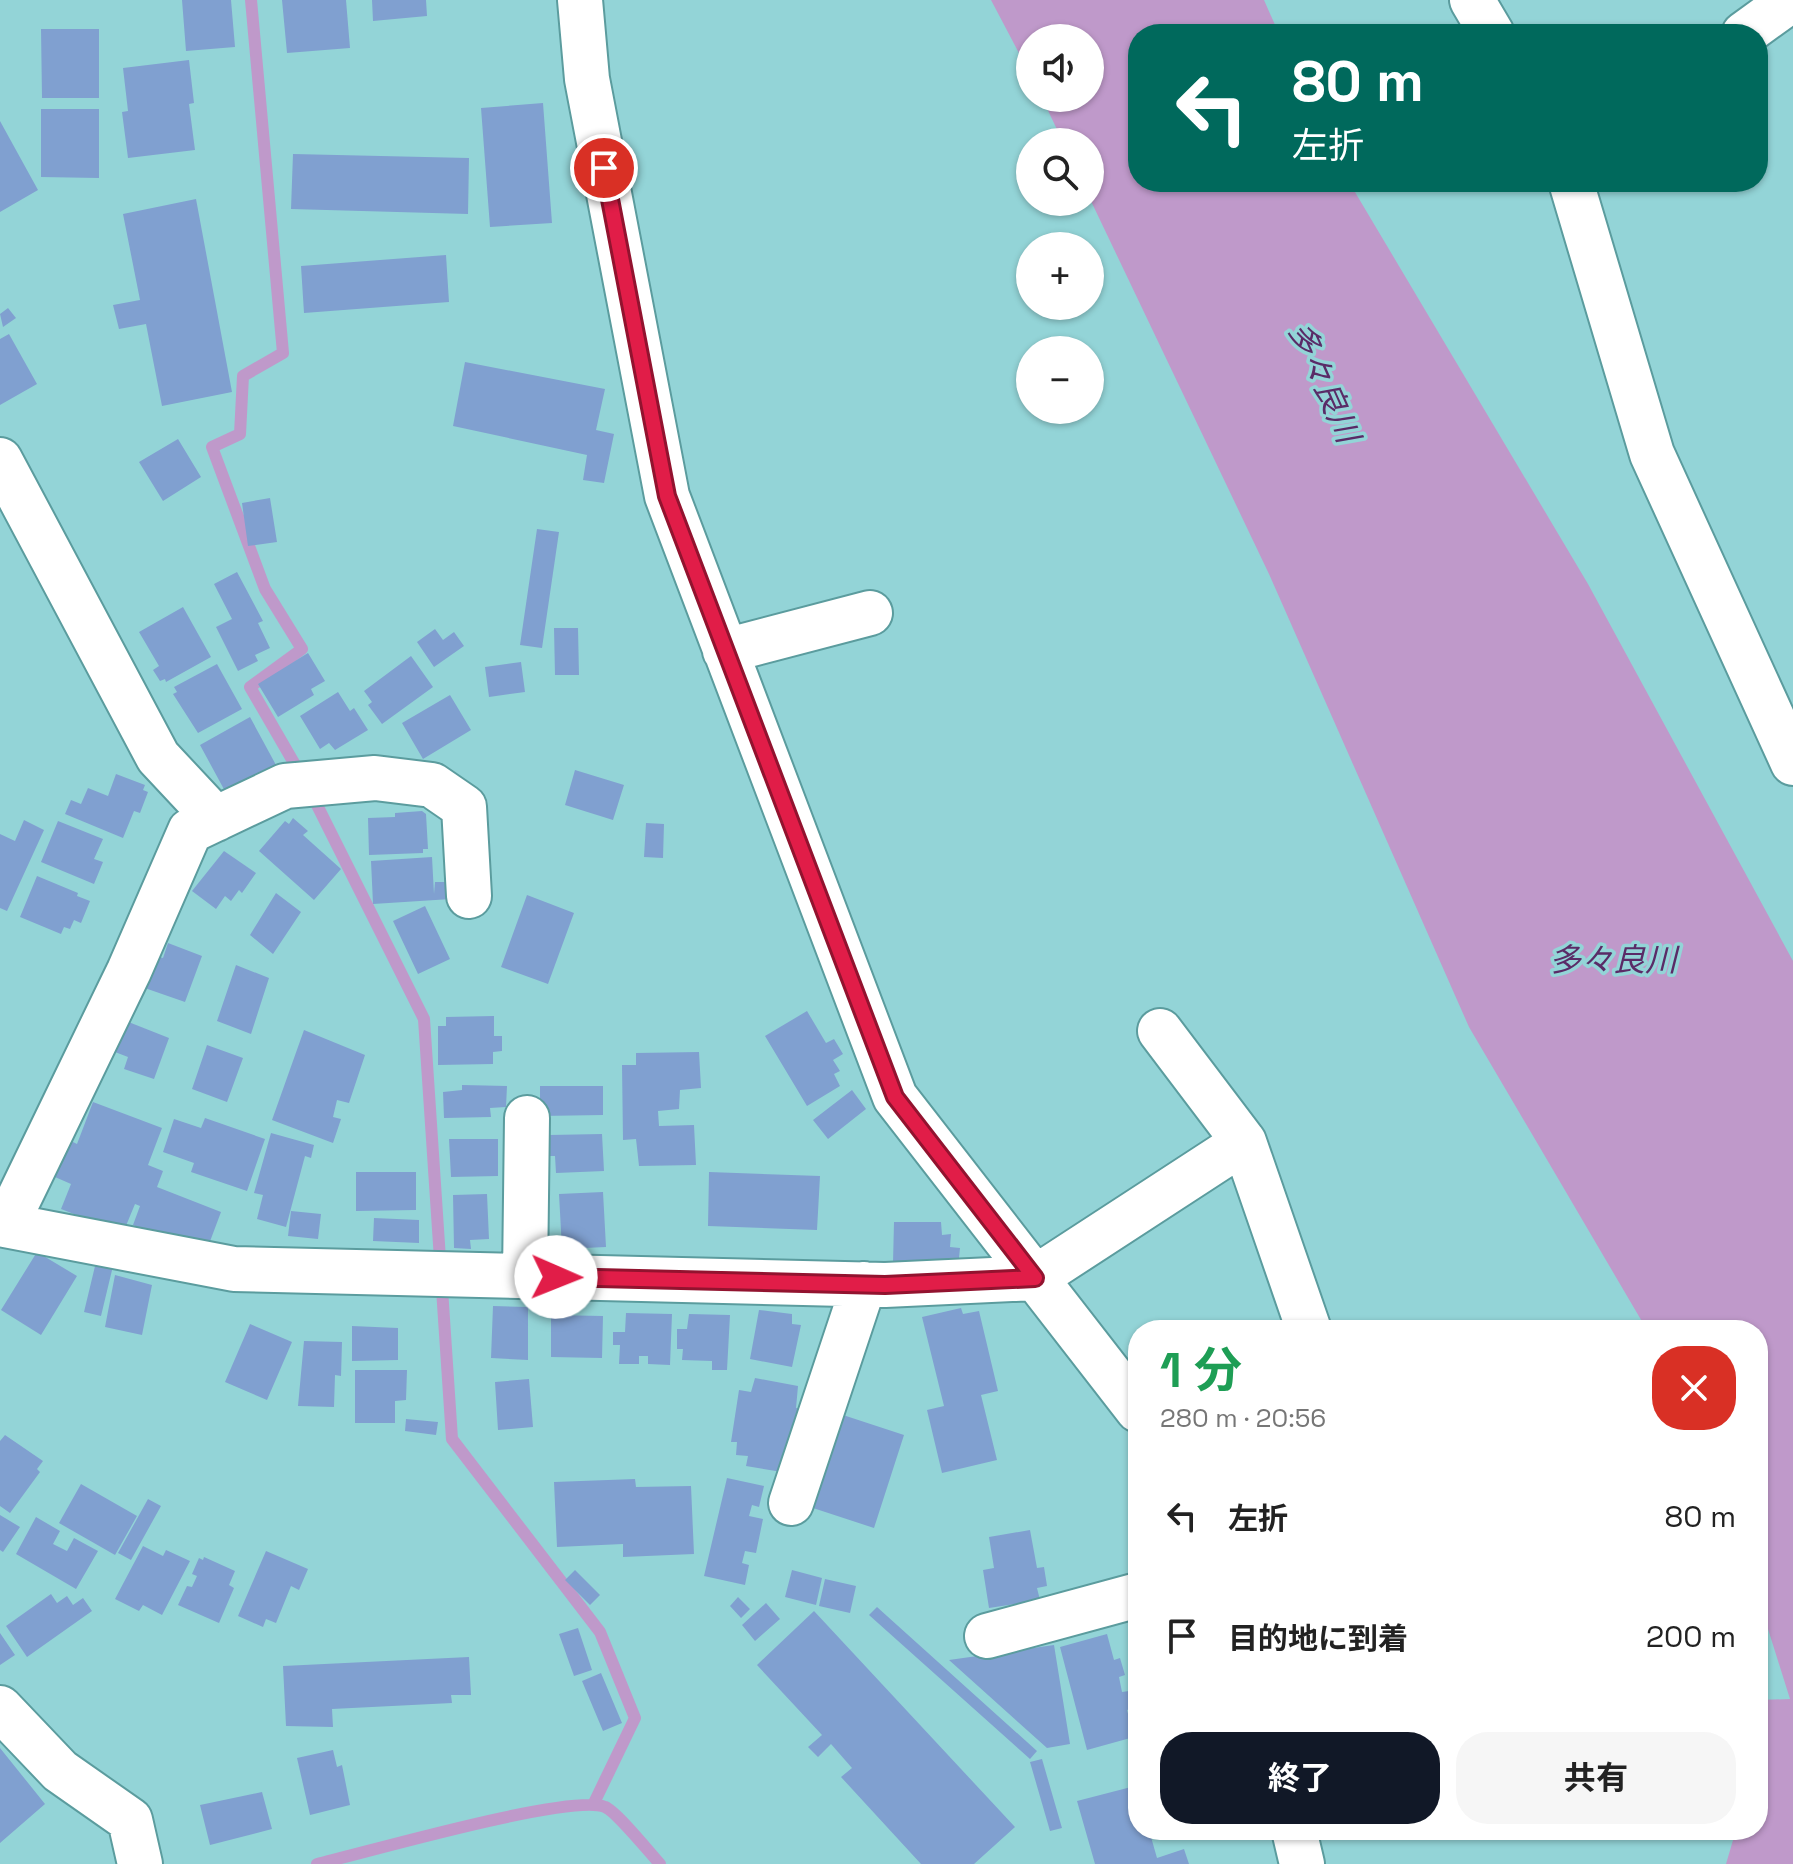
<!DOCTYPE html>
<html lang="ja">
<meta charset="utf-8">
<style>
:root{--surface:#fff;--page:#f6f6f6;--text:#222;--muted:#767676;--accent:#111827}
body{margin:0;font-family:"Space Grotesk","Noto Sans JP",sans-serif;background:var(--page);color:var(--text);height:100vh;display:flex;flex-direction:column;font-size:30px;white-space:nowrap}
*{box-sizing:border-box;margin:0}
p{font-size:26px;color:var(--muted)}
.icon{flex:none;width:44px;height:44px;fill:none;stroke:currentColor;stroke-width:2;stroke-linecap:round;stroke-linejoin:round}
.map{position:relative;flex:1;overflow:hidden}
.sheet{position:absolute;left:1128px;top:1320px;width:640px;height:520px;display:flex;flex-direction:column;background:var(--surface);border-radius:32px;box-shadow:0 2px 6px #0004}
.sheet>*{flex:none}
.guide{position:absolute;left:1128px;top:24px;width:640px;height:168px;border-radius:32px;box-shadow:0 2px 6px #0004;background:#00695c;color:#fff;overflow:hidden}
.fabs{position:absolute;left:1016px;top:24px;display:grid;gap:16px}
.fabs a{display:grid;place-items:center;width:88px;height:88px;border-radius:50%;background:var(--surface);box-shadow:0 2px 6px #0004;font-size:40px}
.pin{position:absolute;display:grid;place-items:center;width:68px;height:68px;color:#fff;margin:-34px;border:4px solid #fff;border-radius:50%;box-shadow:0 2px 8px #0007}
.me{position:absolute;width:88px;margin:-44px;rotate:91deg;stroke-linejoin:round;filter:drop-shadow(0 0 6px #0008)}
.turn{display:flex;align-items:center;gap:28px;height:168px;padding:0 32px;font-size:36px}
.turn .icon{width:104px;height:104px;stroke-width:2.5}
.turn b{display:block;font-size:56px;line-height:68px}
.round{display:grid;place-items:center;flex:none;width:84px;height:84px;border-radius:32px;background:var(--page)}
.headline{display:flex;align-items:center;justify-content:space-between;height:136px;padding:0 32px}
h1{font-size:48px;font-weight:700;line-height:60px;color:#1e9e55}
.button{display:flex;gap:16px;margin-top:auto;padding:16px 32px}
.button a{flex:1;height:92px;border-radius:32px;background:var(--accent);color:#fff;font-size:32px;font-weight:700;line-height:92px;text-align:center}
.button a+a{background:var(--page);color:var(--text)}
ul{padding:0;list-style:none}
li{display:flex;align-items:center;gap:24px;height:120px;padding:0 32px}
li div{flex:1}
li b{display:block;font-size:30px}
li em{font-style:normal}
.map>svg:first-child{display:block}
</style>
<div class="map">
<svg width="1793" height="1864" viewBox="0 0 1793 1864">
<rect width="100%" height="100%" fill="#93d4d7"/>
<path fill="#bf99ca" d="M991,0H1264L1279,34H1138V182H1349L1588,584L1793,961V1864H1726L1736,1830H1758V1756L1762,1744L1758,1700L1790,1699L1758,1597V1330H1647L1469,1027L1269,574L1090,199V142H1063L1042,98H1090V38H1030V74Z"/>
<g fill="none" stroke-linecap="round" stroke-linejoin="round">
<path stroke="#bf99ca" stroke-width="12" d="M251,0L283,353L243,376L240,434L212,447L265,589L302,649L250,687L301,775
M310,791L424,1019L452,1439L600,1632L635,1718L593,1805
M317,1864C364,1853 571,1793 605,1807C616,1811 650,1853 660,1864"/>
</g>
<path fill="#80a0d0" d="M182,0H231L235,47L186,51Z
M282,0H346L350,48L287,53Z
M372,0H426L427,16L373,21Z
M41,29H99V98H42Z
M189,60L194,103L189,104L195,150L128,158L122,112L128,111L123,68Z
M543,103L552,223L490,227L481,108Z
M41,109H99V178L41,177Z
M0,121L38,190L0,212Z
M293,154L469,158L468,214L291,209Z
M196,199L232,392L162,406L146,324L119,329L113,305L140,300L123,214Z
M446,255L449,302L304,313L301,266Z
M8,308L16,318L3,327L0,314Z
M9,334L37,384L0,405V339Z
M465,362L605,389L596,430L614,434L604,483L583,480L587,455L453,426Z
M178,439L201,477L163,501L139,462Z
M270,498L277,542L248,546L242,503Z
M537,529L559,532L542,648L520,645Z
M237,572L263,621L258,623L270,648L255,655L258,661L238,671L216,627L232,619L214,584Z
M183,607L211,657L166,682L165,679L160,681L153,670L159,666L139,632Z
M554,628H578L579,675H555Z
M435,629L443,640L454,632L464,646L434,667L417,642Z
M308,653L325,681L311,689L314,695L278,717L258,684Z
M411,656L433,687L382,724L368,705L372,702L364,691Z
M521,662L525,692L489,697L485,667Z
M217,664L242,709L198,733L173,694L177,692L174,687Z
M338,692L350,711L354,708L368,730L335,750L329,743L320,749L300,716Z
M450,695L471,730L423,759L402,723Z
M250,717L276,765L226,793L200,745Z
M575,770L624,785L613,820L565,805Z
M116,774L145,785L143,790L148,792L140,813L134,811L123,838L65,814L71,800L81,804L88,788L108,796Z
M422,811L426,814L428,849H423V853L369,855L368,818L395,817V813Z
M293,818L308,831L303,835L341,869L314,900L259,851L285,821L289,824Z
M24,820L44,830L7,911L0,908V834L15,841Z
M58,821L103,839L94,859L103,862L94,884L41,862Z
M646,823L664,824L663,858L644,857Z
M224,851L256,873L242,893L239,890L231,901L225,896L216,909L192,891Z
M432,857L434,894L435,882H451V899L373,904L371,861Z
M37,876L78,893L77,896L90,901L81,923L74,920L70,929L64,927L61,934L20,917Z
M276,893L301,912L273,954L250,935Z
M527,895L574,913L548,984L501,967Z
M425,906L450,959L418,974L393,921Z
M168,943L202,956L185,1002L139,986L150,954L163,958Z
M236,965L269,978L251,1034L217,1021Z
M807,1011L826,1043L834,1039L843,1054L833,1060L840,1071L834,1074L840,1086L807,1106L765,1036Z
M494,1016V1036H502V1051L493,1052V1064L438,1065V1026H446V1017Z
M126,1021L169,1038L154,1079L124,1069L128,1057L115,1052Z
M304,1030L365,1055L349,1103L337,1100L333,1117L341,1119L333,1143L272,1120Z
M207,1045L243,1058L227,1102L192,1089Z
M699,1052L701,1088L680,1090L679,1109L658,1111L659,1126L694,1125L696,1165L639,1166L636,1139L623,1140L622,1065H636V1053Z
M462,1085L507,1086L506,1107L490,1108L491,1117L444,1118L443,1092L462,1090Z
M540,1086H603V1115L540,1116Z
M852,1090L866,1109L828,1139L813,1120Z
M93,1102L162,1128L148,1165L163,1171L157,1187L221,1212L206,1252L133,1225L140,1206L135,1204L123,1233L61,1209L71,1184L55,1177L69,1140L77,1144Z
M205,1118L265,1139L247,1191L191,1172L194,1163L163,1152L174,1119L201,1128Z
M271,1133L314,1145L311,1158L305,1156L286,1227L257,1219L263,1195L254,1193Z
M602,1134L604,1171L556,1173L555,1156H550L549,1135Z
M449,1139H498V1176L451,1177Z
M356,1172H416V1210L356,1211Z
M709,1172L820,1176L817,1230L708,1226Z
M603,1192L606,1247L562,1249L559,1194Z
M487,1194L489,1239L470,1240L471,1249L454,1248L453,1195Z
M291,1211L321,1214L318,1239L288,1236Z
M374,1218L419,1220V1243L373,1241Z
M894,1222H941L942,1235L951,1234L950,1247L960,1248L958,1267L893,1263Z
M37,1252L77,1276L41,1335L1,1310Z
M96,1262L113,1266L101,1316L84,1312Z
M115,1275L152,1285L142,1335L105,1327Z
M493,1306L528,1307V1360L491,1358Z
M961,1308L963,1314L979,1311L998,1391L981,1395L997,1460L942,1473L927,1410L944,1406L922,1317Z
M759,1310L792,1314V1324L801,1325L792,1367L750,1359Z
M626,1313L672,1314L670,1365L648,1364V1356H639V1364H619L620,1345H613V1332H625Z
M689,1314L730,1315L727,1370H712V1361L682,1360L683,1349H677V1329H687Z
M551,1315L603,1316L602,1358L551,1357Z
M250,1324L292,1342L267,1400L225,1382Z
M352,1326L398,1328V1360L352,1361Z
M304,1341L342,1342L341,1376L335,1375L334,1407L298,1406Z
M355,1370H407L406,1400L395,1401V1423H355Z
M755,1378L798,1386L796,1408L806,1409L788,1473L746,1466L748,1456L736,1455L737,1442H731L739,1390L751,1392Z
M529,1379L533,1427L498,1430L495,1382Z
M843,1415L904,1435L874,1528L813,1508Z
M406,1419L438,1422L436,1435L405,1431Z
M5,1435L43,1461L37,1469L40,1472L10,1513L0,1506V1441Z
M727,1478L764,1486L759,1507L752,1505L749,1516L763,1519L756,1553L745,1551L742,1563L749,1565L745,1585L704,1576Z
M635,1479L636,1487L691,1486L694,1554L623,1557V1544L557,1547L554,1482Z
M81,1484L137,1516L115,1555L59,1523Z
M148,1499L161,1506L131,1560L118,1553Z
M0,1515L20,1527L3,1552L0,1550Z
M36,1517L60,1531L53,1544L67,1551L74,1538L98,1551L76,1589L16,1554Z
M1030,1530L1037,1568L1044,1567L1047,1586L1037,1588L1040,1600L989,1608L983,1570L994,1568L989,1537Z
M143,1546L163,1556L166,1550L190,1561L162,1615L143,1605L139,1611L115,1599Z
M266,1551L308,1569L299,1590L291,1586L276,1623L266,1619L263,1627L238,1616Z
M204,1557L235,1571L229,1585L234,1588L219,1623L178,1605L187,1586L192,1587L197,1576L192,1574L199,1558L203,1560Z
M575,1570L600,1595L590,1605L565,1580Z
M792,1570L822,1578L816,1605L785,1597Z
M825,1579L856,1586L850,1613L819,1606Z
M51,1594L57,1603L67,1596L73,1605L83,1598L92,1611L27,1657L6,1626Z
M738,1597L750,1609L741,1618L730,1606Z
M766,1603L780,1619L755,1641L742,1625Z
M877,1607L1037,1751L1030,1759L869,1615Z
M814,1611L1015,1827L974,1864H921L841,1777L852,1768L831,1744L818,1757L808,1747L822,1735L757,1665Z
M578,1628L592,1670L574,1676L559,1634Z
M0,1633L15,1655L0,1665Z
M1107,1634L1114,1660L1120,1658L1125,1675L1119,1677L1122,1692L1129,1691L1133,1708L1127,1710L1134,1737L1087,1750L1060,1647Z
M1054,1645L1070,1744L1047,1748L949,1660Z
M469,1657L471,1695H451L452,1703L332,1709L333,1727L286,1726L283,1666Z
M601,1673L622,1723L603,1731L582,1681Z
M0,1748L45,1804L0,1843Z
M333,1750L337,1767L342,1765L350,1805L310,1815L297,1758Z
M1042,1759L1062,1828L1050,1831L1030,1762Z
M1135,1786L1138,1830H1149L1157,1858L1184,1849L1189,1864H1095L1077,1801Z
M262,1792L272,1829L210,1845L200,1805Z"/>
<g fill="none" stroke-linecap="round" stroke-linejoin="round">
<defs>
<path id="minor" d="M580,0L587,79L667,496L895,1097L1138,1410
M1472,0L1492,34
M1744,34L1791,0
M1571,182L1652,454L1793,763
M0,460L158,757L216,819
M725,651L870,613
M1160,1031L1244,1142L1309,1330
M0,1224L234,1269L885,1285L1035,1278L1244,1142
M6,1225L129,971L190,831L285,786L375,778L432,785L464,807L469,896
M525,1276L527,1118
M791,1503L864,1284
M987,1636L1138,1595
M0,1708L60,1771L130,1820L140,1864
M1294,1830L1302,1864"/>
</defs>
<use href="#minor" stroke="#5b9c9e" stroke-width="48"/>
<use href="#minor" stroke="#fff" stroke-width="44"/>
</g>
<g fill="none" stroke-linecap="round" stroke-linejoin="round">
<defs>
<path id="route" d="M556,1277L885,1285L1035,1278L895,1097L667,496L604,168"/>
</defs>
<use href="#route" stroke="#92132f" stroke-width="20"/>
<use href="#route" stroke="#e11d48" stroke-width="14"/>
</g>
<g text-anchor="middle" stroke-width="7" stroke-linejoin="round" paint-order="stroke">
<g font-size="32" font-style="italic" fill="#5a2b67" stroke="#93d4d7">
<text transform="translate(1324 382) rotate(66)" y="11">多々良川</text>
<text x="1613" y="971">多々良川</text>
</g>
</g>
</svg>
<div class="fabs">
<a><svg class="icon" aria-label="sound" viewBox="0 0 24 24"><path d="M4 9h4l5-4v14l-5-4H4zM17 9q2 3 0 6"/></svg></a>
<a><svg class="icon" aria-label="search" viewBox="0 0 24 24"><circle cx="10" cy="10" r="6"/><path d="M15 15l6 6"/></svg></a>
<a>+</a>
<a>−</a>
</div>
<div class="pin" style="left:604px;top:168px;background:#d93025"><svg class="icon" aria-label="arrive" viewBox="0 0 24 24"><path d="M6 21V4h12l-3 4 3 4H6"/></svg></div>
<svg class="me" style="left:556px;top:1277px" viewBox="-20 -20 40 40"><circle r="19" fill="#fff"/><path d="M0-13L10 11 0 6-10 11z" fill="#e11d48"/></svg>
<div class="guide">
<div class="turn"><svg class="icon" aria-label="left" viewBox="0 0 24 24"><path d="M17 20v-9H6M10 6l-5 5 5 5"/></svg><div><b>80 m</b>左折</div></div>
</div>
<section class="sheet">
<div class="headline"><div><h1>1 分</h1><p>280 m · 20:56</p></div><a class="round" style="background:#d93025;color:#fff"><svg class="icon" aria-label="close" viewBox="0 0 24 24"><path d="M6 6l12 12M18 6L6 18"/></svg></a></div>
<ul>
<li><svg class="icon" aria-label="left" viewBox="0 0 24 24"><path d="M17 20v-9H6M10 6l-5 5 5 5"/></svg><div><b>左折</b></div><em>80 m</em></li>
<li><svg class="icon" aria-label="arrive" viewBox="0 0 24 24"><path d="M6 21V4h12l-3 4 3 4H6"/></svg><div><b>目的地に到着</b></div><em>200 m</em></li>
</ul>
<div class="button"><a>終了</a><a>共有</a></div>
</section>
</div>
